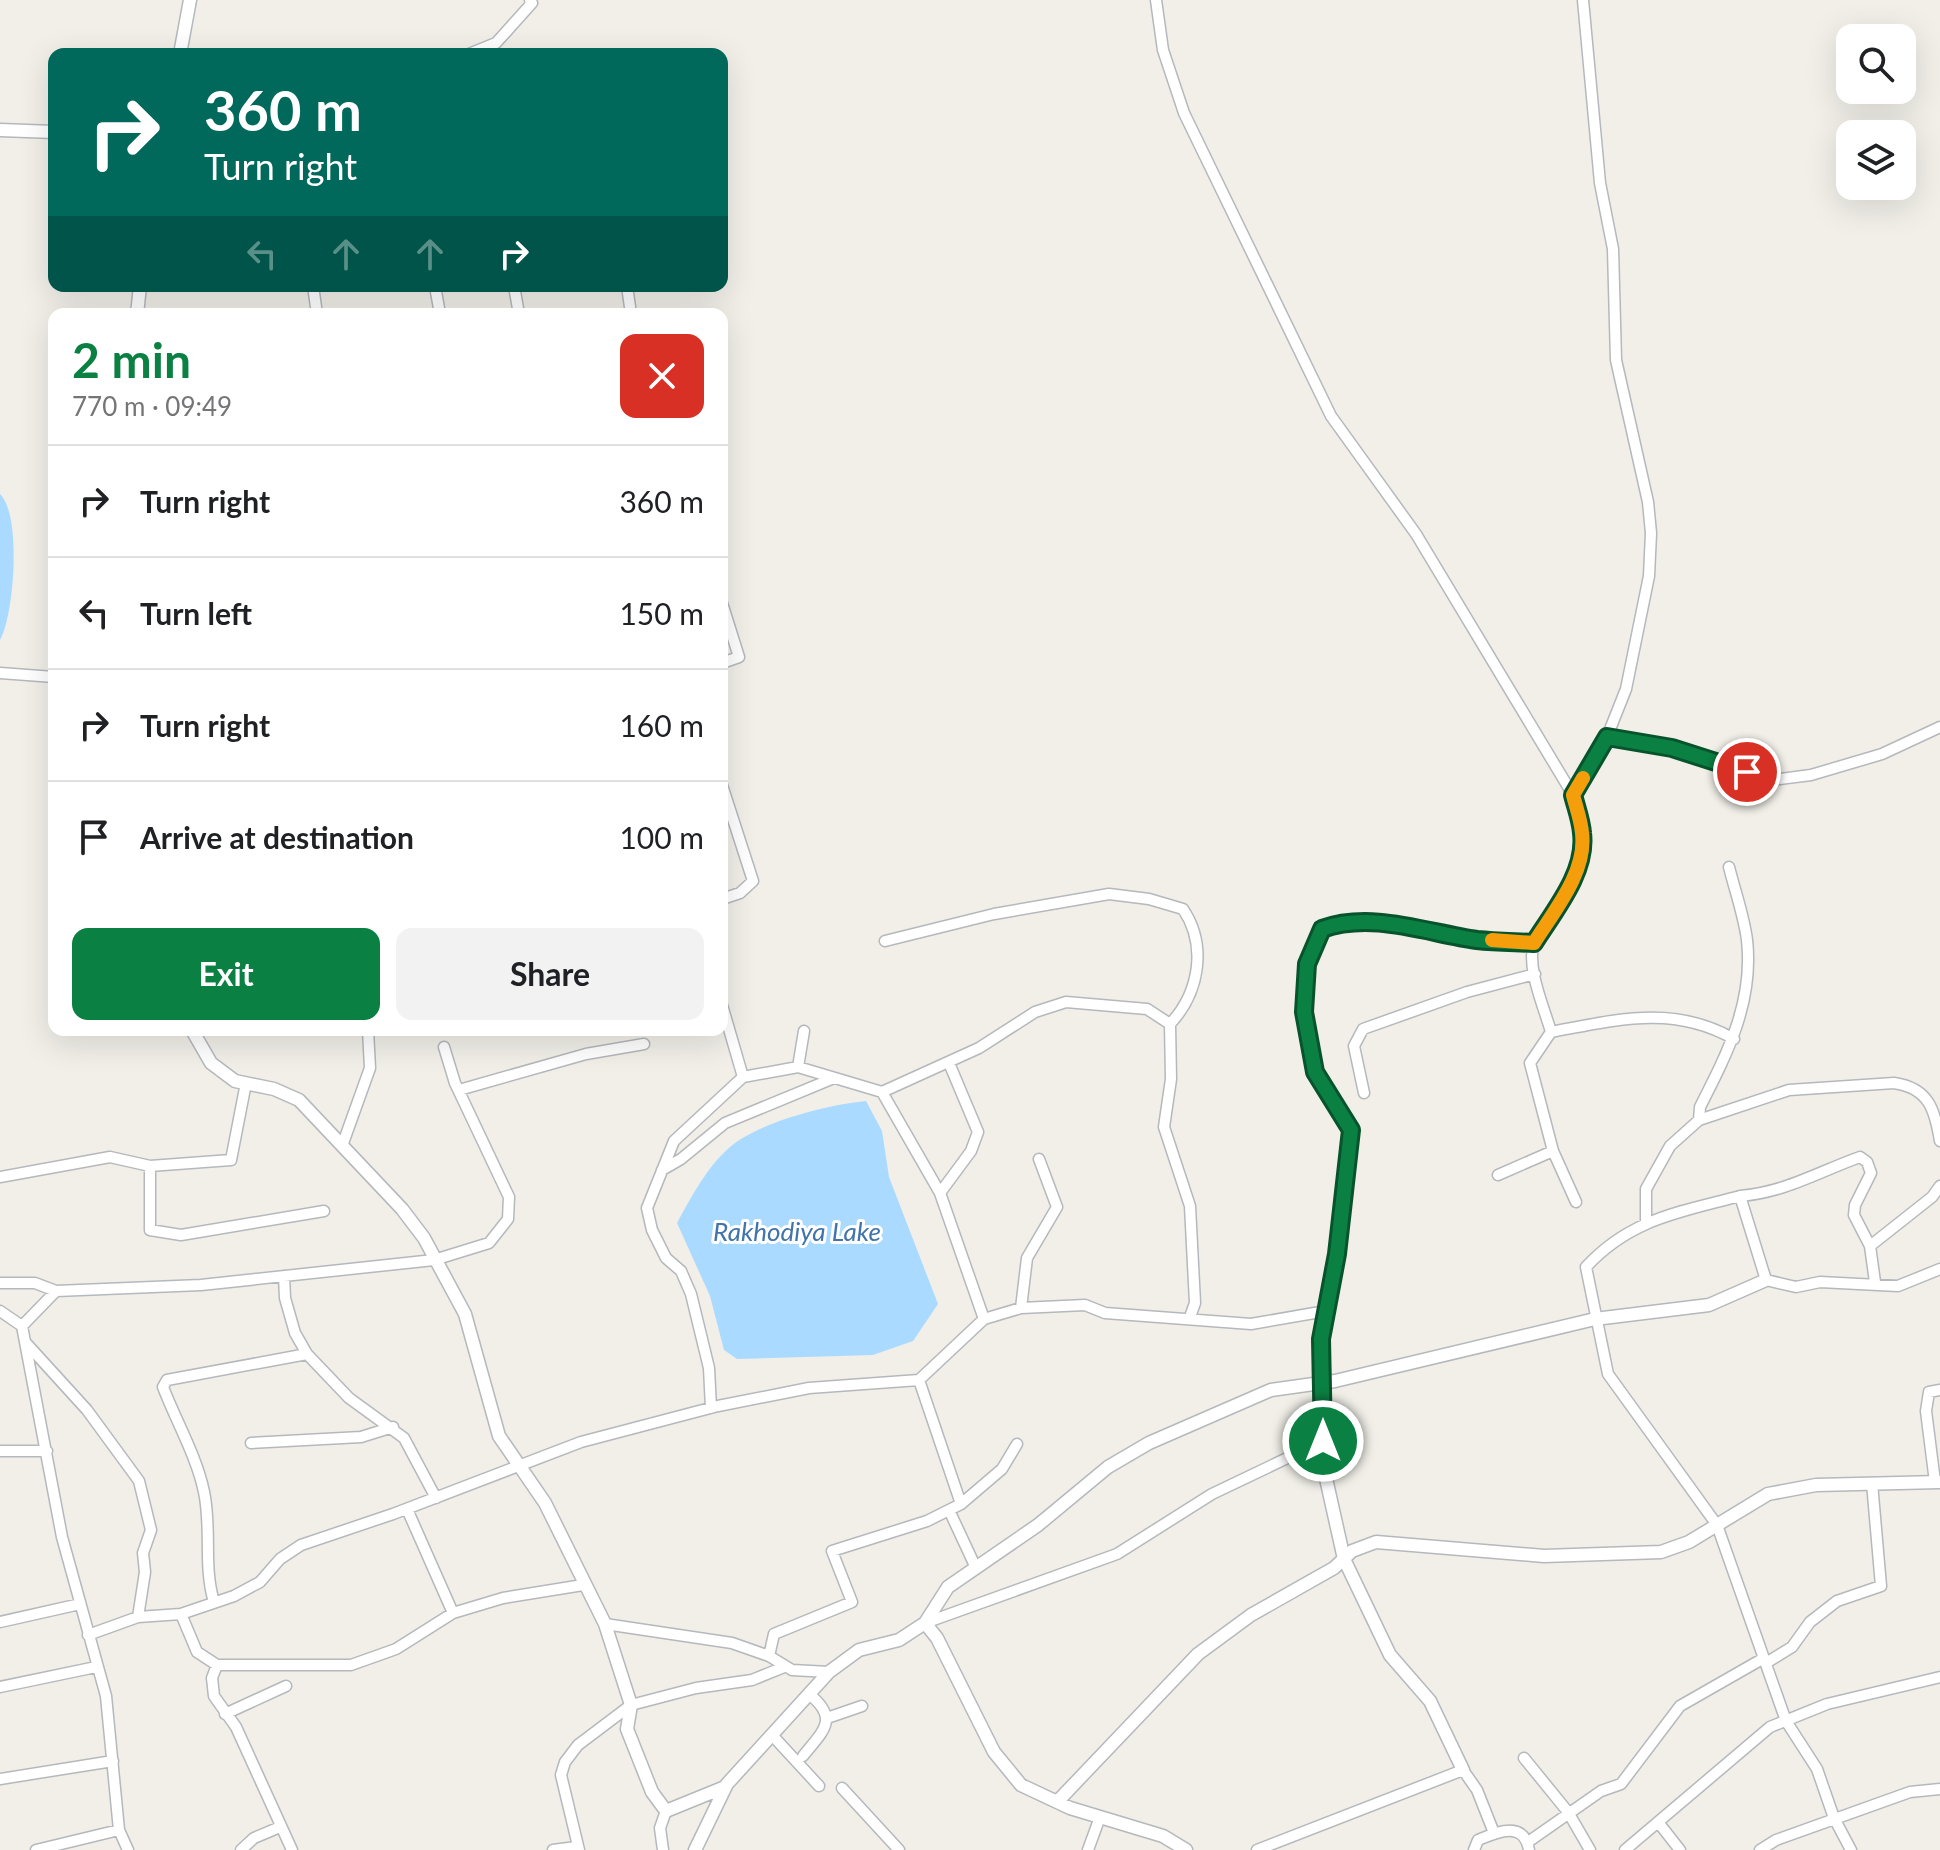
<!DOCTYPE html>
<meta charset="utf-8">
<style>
:root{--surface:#fff;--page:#f2f2f2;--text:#202124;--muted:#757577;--line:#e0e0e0;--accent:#0b8043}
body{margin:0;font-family:Lato,sans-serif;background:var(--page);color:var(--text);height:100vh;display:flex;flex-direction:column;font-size:30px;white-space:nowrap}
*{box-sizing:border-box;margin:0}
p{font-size:26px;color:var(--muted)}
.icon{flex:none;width:44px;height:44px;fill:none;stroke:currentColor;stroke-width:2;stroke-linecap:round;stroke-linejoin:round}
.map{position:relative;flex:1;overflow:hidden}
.sheet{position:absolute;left:48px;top:308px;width:680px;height:728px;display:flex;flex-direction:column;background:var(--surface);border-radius:16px;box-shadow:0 8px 32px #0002}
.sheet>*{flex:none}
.guide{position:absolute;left:48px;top:48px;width:680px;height:244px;border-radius:16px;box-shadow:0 8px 32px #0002;background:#00695c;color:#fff;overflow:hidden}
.fabs{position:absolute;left:1836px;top:24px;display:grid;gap:16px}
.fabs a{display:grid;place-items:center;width:80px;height:80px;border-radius:16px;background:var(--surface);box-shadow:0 8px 32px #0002;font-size:40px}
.pin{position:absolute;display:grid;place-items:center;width:68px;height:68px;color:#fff;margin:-34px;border:4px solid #fff;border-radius:50%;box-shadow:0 2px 8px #0007}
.me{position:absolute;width:88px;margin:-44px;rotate:0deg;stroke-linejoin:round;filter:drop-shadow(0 0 6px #0008)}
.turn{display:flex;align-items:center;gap:28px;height:168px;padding:0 24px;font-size:36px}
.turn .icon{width:104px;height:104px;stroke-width:2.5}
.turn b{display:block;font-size:56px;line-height:68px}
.lanes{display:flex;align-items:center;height:76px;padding:0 24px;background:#0003;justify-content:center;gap:40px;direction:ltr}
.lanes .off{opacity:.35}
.round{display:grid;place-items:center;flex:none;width:84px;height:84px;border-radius:16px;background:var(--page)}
.head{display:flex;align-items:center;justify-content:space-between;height:136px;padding:0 24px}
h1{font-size:48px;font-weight:700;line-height:60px;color:var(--accent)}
.cta{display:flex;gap:16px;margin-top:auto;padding:16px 24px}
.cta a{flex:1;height:92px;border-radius:16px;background:var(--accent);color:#fff;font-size:32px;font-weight:700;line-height:92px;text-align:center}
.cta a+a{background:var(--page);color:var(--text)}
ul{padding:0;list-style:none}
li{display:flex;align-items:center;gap:24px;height:112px;padding:0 24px;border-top:2px solid var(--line)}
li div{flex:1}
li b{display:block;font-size:30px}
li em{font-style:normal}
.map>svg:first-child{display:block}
</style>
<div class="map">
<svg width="1940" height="1850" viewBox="0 0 1940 1850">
<rect width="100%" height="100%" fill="#f1efe8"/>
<path fill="#aadaff" d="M0,494C22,515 14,616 0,640Z
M866,1101L882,1131L889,1177L938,1304L913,1341L873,1355L737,1359L724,1350L710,1296L677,1223C693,1194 712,1157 741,1139C773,1119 828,1105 866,1101Z"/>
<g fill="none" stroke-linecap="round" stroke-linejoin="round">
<defs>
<path id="minor" d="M1156,0L1163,50L1184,113L1331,416L1416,534L1573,795C1586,845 1583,867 1554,911C1548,920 1538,931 1534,942C1526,968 1544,1007 1551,1032
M469,54L496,43L532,3L530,0
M313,286L317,314
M435,286L440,314
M514,286L519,314
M627,286L631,314
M722,663L739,657L722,603
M0,673L54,677
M1607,737L1672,748L1772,780L1811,775L1882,754L1940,727
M722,785L753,881L740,893L722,899
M1573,795L1607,737L1626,689L1649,576L1651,533L1648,502L1616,360L1613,249L1600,183L1583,0
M885,941L994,914L1109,894L1149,899L1183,909C1207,945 1200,992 1170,1024L1171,1079L1164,1127L1190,1206L1195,1303L1190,1317
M722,1005L743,1077
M798,1067L804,1031
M459,1090L586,1054L644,1044
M882,1092L940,1193L984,1319
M1364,1093L1354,1046L1363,1029L1467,992L1535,974
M1699,1120L1700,1107C1727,1054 1754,1002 1747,940C1744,916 1735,891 1729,867
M342,1146L370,1068L368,1030
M150,1166L231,1160L246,1083
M662,1170L681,1159L725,1123L834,1078
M1498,1175L1553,1151
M0,1177L110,1157L150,1166V1230L181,1235L324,1211
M940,1193L971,1151L978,1132L949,1063
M1740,1196C1786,1192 1818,1172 1860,1157L1867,1162L1871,1173L1855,1205L1854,1215L1870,1246L1875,1282
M1576,1202L1553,1151L1530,1063L1551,1032C1616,1020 1673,1004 1734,1039
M1646,1221V1189L1670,1146L1699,1120L1789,1090L1894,1083C1929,1088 1935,1110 1940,1141
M1870,1246L1932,1197L1940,1186
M284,1276L285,1298L295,1333L307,1354L349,1398L404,1438L436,1498
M0,1283H35L56,1291L201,1285L434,1260L489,1243L508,1219L509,1197L455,1083L444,1047
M1021,1308L1027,1258L1057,1207L1039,1159
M0,1311L22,1326L62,1537L106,1696L119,1830L128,1850
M22,1326L56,1291
M26,1343L87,1410L139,1481L151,1530L143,1553L145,1572L138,1617
M919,1380L961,1504L1002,1469L1017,1444
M711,1408L709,1368L691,1294L681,1271L666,1258L652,1230L647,1208L674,1141L743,1077L798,1067L882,1092L979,1048L1035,1012L1066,1002L1147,1009L1170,1024
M251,1443L361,1437L393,1427
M0,1451H47
M1935,1482L1926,1411L1929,1392L1940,1390
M407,1509L453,1613
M949,1510L976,1568
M214,1602C203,1566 212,1529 204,1492C197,1457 176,1421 163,1387L167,1380L307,1354
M181,1614L197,1652L217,1665H351L396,1649L453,1613L503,1598L583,1585
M0,1622L80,1604
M925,1623L1117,1554L1212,1494L1323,1441
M605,1624L732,1643L769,1656L792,1670L829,1672
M88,1635L138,1617L181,1614L234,1596L260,1582L280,1559L301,1545L393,1514L581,1442L718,1406L809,1388L919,1380L984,1319L1021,1308L1085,1305L1105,1313L1251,1324L1326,1311
M769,1656L774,1634L852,1602L832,1551L927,1521L961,1504
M1766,1663L1792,1647L1810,1622L1837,1601L1881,1586L1872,1483
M217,1665L212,1678L214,1696L236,1727L292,1850
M0,1687L96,1667
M225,1714L286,1686
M827,1718L862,1706
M772,1735L819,1786
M803,1756C823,1731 840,1719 809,1694
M1524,1758L1568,1812L1590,1850
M0,1779L113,1761
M842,1788L899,1850
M1658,1822L1680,1850
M1528,1842L1601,1791L1621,1784L1680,1706L1764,1658
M36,1850L119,1830
M241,1850L254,1838L280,1827
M553,1850L576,1847
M579,1850L561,1775L565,1762L578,1745L631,1705L696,1688L752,1680L784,1667
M663,1850L660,1828L666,1811
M1088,1850L1100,1817
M1257,1850L1463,1770L1477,1790L1494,1833
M1474,1850L1478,1840C1499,1831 1524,1821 1529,1850
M1625,1850L1770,1727L1827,1704L1940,1677
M1760,1850L1776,1840L1910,1792L1940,1789
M1851,1850L1834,1818L1817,1769L1786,1721L1717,1525L1608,1374L1586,1267C1630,1219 1680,1212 1740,1196L1766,1280L1796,1287L1820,1282L1898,1286L1940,1269"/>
<path id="tertiary" d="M180,54L190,0
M0,130L54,132
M137,314L140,286
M192,1030L211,1063L235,1081L274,1089L299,1100L402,1209L424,1238L465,1314L499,1436L545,1503L605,1624L631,1705L627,1729L652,1792L666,1811L725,1787
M925,1623L937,1638L994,1752L1021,1785L1070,1808L1163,1836L1186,1850
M1463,1770L1430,1701L1390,1655L1344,1559L1323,1465L1321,1339L1337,1254L1351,1130L1315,1072L1304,1012L1307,964L1322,929C1372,911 1427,933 1477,940C1496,942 1515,942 1534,943
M1057,1802L1198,1654L1251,1615L1334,1568L1352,1551L1376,1542L1544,1556L1661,1552L1689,1542L1768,1494L1816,1485L1940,1482
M695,1850L727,1784L829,1672L859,1650L899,1640L925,1623L948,1587L1038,1525L1108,1467L1149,1443L1271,1390L1335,1381L1595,1319L1709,1305L1766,1280"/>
</defs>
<use href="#minor" stroke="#b5b8bc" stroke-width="13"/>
<use href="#tertiary" stroke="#b5b8bc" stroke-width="15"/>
<use href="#minor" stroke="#fff" stroke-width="10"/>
<use href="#tertiary" stroke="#fff" stroke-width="12"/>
</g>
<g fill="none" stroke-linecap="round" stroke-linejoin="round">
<defs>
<path id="route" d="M1323,1441L1321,1339L1337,1254L1351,1130L1315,1072L1304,1012L1307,964L1322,929C1372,911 1427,933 1477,940C1496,942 1515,942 1534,943C1554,911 1587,872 1582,833C1581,820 1576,807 1573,795L1607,737L1672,748L1747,772"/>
</defs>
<use href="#route" stroke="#07532c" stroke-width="20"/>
<use href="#route" stroke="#0b8043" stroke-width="14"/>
<path stroke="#f59e0b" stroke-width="14" d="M1492,940L1534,943C1554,911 1587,872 1582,833C1581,820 1576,807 1573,795L1583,778"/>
</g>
<g text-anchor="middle" stroke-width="6" stroke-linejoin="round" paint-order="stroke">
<g font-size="26" font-style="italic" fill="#4174aa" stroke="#fff">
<text x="797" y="1241">Rakhodiya Lake</text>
</g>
</g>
</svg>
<div class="fabs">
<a><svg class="icon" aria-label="search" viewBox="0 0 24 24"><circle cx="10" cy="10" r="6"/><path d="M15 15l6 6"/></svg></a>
<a><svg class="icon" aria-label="layers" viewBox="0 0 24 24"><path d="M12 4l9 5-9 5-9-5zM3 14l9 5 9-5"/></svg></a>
</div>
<div class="pin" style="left:1747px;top:772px;background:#d93025"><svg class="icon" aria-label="arrive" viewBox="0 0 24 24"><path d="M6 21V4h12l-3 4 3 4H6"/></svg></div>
<svg class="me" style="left:1323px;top:1441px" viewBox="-20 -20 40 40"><circle r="17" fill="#0b8043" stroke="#fff" stroke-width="3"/><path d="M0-11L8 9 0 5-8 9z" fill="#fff"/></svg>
<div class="guide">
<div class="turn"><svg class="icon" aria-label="right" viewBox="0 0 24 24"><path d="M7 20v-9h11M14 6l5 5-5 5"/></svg><div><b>360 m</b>Turn right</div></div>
<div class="lanes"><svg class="icon off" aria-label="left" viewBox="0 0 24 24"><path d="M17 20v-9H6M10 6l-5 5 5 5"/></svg><svg class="icon off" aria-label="ahead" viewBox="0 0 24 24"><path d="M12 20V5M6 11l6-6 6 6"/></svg><svg class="icon off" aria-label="ahead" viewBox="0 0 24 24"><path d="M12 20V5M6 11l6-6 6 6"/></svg><svg class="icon" aria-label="right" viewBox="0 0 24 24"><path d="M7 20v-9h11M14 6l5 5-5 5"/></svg></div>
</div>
<section class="sheet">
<div class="head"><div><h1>2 min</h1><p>770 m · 09:49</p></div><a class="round" style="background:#d93025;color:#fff"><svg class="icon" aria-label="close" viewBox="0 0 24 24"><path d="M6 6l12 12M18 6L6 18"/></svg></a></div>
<ul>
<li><svg class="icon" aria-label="right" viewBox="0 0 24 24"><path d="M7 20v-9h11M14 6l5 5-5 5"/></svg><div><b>Turn right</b></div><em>360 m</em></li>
<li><svg class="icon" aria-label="left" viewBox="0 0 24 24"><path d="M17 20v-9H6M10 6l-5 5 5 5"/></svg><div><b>Turn left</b></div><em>150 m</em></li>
<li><svg class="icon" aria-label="right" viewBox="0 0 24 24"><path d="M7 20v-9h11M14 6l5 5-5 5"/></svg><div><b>Turn right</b></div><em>160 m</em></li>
<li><svg class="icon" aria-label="arrive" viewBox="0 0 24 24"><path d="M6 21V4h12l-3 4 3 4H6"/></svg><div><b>Arrive at destination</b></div><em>100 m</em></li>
</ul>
<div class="cta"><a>Exit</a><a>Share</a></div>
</section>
</div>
